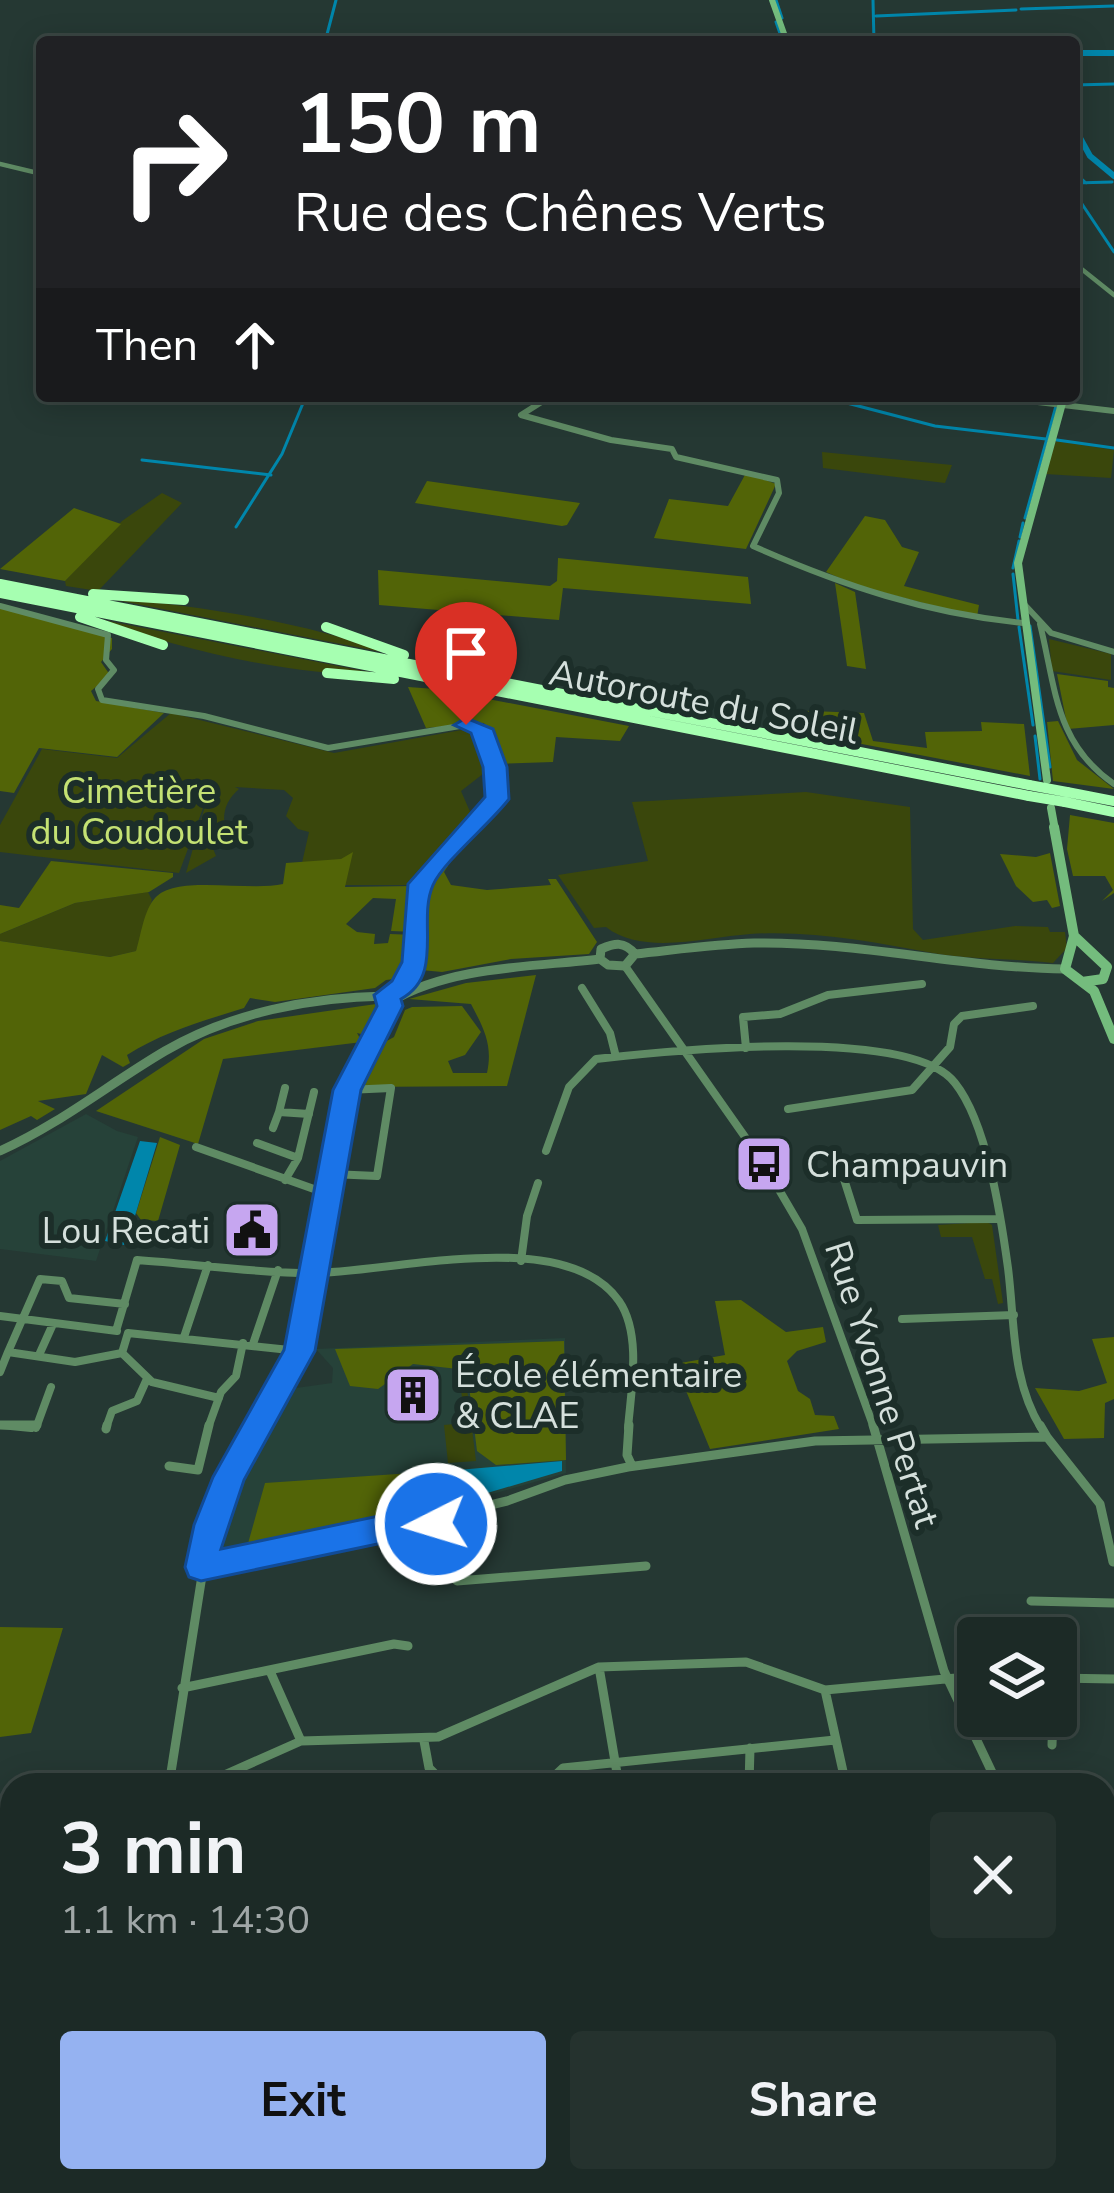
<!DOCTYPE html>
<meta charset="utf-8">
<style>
:root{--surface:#1c2a26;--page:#25322e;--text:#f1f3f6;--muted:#a0a7a7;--line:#3a4643;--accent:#95b2f1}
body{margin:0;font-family:"Nunito Sans",sans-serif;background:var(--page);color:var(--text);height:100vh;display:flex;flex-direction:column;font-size:45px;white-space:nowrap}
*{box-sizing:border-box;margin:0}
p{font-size:39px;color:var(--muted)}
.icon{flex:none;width:66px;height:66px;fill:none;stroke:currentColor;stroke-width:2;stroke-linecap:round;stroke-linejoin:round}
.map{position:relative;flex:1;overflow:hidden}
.drawer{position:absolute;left:0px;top:1773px;width:1116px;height:420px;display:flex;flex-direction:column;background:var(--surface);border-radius:36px 36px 0 0;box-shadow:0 6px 30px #0003,0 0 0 3px var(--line)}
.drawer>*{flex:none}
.guide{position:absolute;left:36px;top:36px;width:1044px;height:366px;border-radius:12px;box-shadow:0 6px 30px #0003,0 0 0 3px var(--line);background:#202124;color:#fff;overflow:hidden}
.tools{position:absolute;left:957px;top:1617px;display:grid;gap:24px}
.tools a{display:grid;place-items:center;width:120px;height:120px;border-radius:12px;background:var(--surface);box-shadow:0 6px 30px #0003,0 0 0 3px var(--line);font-size:60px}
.pin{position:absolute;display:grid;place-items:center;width:102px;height:102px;color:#fff;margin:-123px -51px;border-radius:50% 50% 50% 0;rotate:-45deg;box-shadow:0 0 12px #0007}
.pin .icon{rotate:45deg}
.me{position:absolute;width:132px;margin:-66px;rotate:265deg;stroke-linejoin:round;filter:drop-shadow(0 0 9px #0008)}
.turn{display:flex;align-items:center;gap:42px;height:252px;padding:0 60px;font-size:54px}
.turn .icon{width:156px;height:156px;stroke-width:2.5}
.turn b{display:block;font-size:84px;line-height:102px}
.then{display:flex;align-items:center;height:114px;padding:0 60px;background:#0003;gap:24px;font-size:45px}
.round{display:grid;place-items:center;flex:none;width:126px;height:126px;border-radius:12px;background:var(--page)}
.overview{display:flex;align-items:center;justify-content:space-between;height:204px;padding:0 60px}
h1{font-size:72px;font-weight:700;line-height:90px}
.primary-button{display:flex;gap:24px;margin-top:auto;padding:24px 60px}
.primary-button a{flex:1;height:138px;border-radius:12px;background:var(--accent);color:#111;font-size:48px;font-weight:700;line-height:138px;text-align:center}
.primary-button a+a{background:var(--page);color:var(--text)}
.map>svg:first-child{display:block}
</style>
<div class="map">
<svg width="1114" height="2193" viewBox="0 0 1114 2193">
<rect width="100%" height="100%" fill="#253833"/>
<path fill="#264239" d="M86,1114L117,1131L138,1137L96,1261L0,1249V1161Z
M565,1338L566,1473L426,1513L212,1556L215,1530L232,1488L255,1460L296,1388L332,1383L333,1368L316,1349Z
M79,2181H211L210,2193H78Z"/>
<path fill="#3a470c" d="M1056,441L1114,450L1111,478L1045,474Z
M822,452L952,465L945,483L823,468Z
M162,493L182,503L98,591L66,586L65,581L122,521Z
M106,598C205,606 303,622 397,655Z
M93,618L384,675C293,677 179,649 93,618Z
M1049,639L1111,654V680L1052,671Z
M171,713L334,753L473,728L479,732L488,770L461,791L471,814L417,885H297L309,832L298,829L286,816L293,798L284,790L235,787L239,789C226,800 221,814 226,831L213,843L197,845L212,846L216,856L186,873L209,792L179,873L0,852V825L42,749L117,758Z
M806,792L910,807L913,929L923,940L1015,926L1048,927L1050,932H1065L1067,948L1053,963C1013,958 973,960 933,953C874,942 811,930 750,934C708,937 642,956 606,927L594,928L558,875L648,861L632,802Z
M148,892L152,900L136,951L110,957L0,941V934L75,903Z
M987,1222L992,1225L1003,1303L998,1304L992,1279H985L972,1237H941L938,1225Z
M459,1373H465L476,1461L448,1463L444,1425L465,1423Z"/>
<path fill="#526407" d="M746,473L776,484L746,549L654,538L669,499L728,506Z
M427,481L580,503L567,525L562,526L415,503Z
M74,508L121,524L65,581L0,569Z
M865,516L885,520L902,547L919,552L904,586L979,605L977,617L858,586L826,572Z
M558,558L748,577L751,604L563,588L559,620L379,605L378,570L550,586L557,581Z
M835,583L855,592L866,669L847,666Z
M0,608L112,638V649L101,662L110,675L91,691L96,701L164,713L117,757L39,748L14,793L0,791Z
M1057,674L1108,681V687L1114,688V725L1068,729Z
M408,687L436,689L629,726L620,741L556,737L553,762L497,764L484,723L426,728Z
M783,710L864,713L873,741L927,748L925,732L982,731L981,722L1024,724L1030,776L783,729L776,722Z
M1058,721L1077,760L1114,789L1053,781L1047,722Z
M1070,815L1114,823V893L1102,901L1113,890L1105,876H1073L1067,849Z
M353,852L345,887L415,886V932L391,931L396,899L373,898L346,924L357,932L375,934L374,944L388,943L390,934L415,935L403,978L386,980L375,988L275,1002L250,998L244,1008C203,1021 163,1032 127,1055L130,1063L123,1067L102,1055L86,1094L38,1101L55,1109L37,1120L31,1116L0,1130V941L110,957L136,951C141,935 144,910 155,898C176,874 248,892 283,884L286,863L341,859Z
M1050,853L1060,906L1052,908L1047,900L1033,902L1016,886L1000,854L1036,857Z
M51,861L173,873V877L149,892L75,903L0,934V905L19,908Z
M442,865L448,866L444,872L451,885L487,890L551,885L548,879H556L597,942L589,954L511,959L442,972L421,970L424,885Z
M536,975L507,1086L354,1087L372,1049L394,1037L405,1010L412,1007L462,1006L481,1032L465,1055L448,1061L453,1073H487C493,1045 484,1029 471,1004L409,999L466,983Z
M376,1004L384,1005L365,1035L357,1033L362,1042L223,1059L198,1144L96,1111L204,1039L258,1021Z
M160,1137L180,1145L158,1221L141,1220L136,1213Z
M741,1300L786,1332L823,1327L826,1342L797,1351L787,1361L798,1391L810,1399L815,1415L834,1416L839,1429L710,1449L675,1364L725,1355L715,1301Z
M1114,1337V1399L1105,1403L1104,1438L1064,1439L1035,1388L1079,1391L1107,1383L1092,1339Z
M564,1341L566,1460L496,1465L477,1451L467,1370L413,1364L378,1389L350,1386L335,1349Z
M412,1473L420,1478L428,1503L415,1511L247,1547L265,1483Z
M0,1627L63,1628L31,1733L0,1737Z"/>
<path fill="#0086ab" d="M140,1141L157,1143L128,1239L124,1245L105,1241Z
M562,1461V1471L450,1504L441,1500L434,1472Z"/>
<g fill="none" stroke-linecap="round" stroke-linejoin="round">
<path stroke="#0086ab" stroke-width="3" d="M776,0L782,18
M873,0L874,42
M1021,9L1114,6
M876,16L1016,10
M776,22L783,42
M325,42L336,0
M1074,85L1114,84
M1074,172L1086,183
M1074,183L1112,182
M1074,192L1114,252
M820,396L935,426L1046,439
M1057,440L1114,448
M142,460L271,475
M1025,518L1056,406
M236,527L282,454L306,396
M1020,537L1023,523
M1013,568L1019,541
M1013,574L1018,620
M1030,626L1050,767
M1019,627L1033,725
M1035,736L1040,779"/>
<path stroke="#0086ab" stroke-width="6" d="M1074,53H1114
M1074,127L1090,156L1114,176"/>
<path stroke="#5f8b64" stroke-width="4.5" d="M0,164L42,174
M1074,263L1114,295"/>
<path stroke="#5f8b64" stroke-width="6" d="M551,396L521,415L611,440L672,449L676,457L777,480L779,493L753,546C841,585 928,614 1024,623
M986,396L1114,411
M1023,603L1051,633L1114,652
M0,606L108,635L106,660L114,670L98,689L102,700L204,716L328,748L466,725L481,729L495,767L497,799L469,830
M1040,624C1056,689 1055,743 1114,784"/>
<path stroke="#5f8b64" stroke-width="8" d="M625,966L764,1164L802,1229L874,1428
M402,987L419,949L420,884L472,827
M582,988L610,1033L616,1057
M746,1048L743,1017L780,1014L828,995L922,984
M788,1109L912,1090L950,1047L954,1024L962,1016L1033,1006
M279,1112L285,1088
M273,1128L279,1112L309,1114
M257,1143L298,1158
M196,1147L328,1194
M546,1151L569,1087L596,1059C666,1051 911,1025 955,1083C987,1123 1001,1217 1008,1268C1015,1323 1011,1379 1041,1428
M331,1174L377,1176L391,1088L347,1090
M843,1176L857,1220L996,1219
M285,1180L298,1158L314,1092
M521,1261L527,1216L538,1183
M0,1316L117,1331
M902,1319L1014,1315
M116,1331L137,1260C195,1264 253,1273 311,1273C391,1273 565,1224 619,1301C642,1334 631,1391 628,1428
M184,1337L208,1265
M253,1344L278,1270
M122,1353L75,1362L8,1352L40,1279L62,1281L69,1298L125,1304
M122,1353L128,1333L299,1351
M122,1353L152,1382L219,1398
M39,1355L53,1324
M0,1372L8,1352
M0,1425L31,1428
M36,1428L51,1387
M106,1428L112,1411L137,1401L146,1381
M208,1428L221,1392L236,1376L243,1343
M255,1428L299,1351L347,1090L392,1001"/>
<path stroke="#5f8b64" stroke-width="9" d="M0,1425H37
M629,1425L627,1455L632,1466
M873,1425L944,1671L998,1785
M106,1429L107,1425
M1047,1437L1100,1504L1113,1562
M169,1466L198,1470L209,1425
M436,1518L446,1569L457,1581L646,1566
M201,1567L436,1518L507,1501L565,1480L628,1467L815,1441L1047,1437L1040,1425
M1031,1601L1114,1603
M599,1667L619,1785
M270,1671L301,1741
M1056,1678L1114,1679
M182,1688L394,1644L408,1646
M424,1741L429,1768L446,1785
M1052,1745L1053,1716
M169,1785L210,1525L257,1425
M202,1785L301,1741L438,1737L599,1667L746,1662L825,1690
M545,1785L563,1768L835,1740
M749,1785L750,1748
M854,1785L844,1776L825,1690L978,1676
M927,1785L995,1778
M1104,1826L1114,1823
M0,1985L12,1982
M1099,2181L1114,2188
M565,2188L629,2181
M73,2193L74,2181
M639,2193L640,2181"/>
<path stroke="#5f8b64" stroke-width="9" d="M600,959L601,949C615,943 624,941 635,954C674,950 715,944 754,943C858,941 961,968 1065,969
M392,1001C450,966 534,967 600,959L608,965L625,966L635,954
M0,1151C60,1124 109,1084 165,1051C230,1013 311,997 386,996"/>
<path stroke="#74bc7d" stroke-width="6" d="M772,0L787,42"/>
<path stroke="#74bc7d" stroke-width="8" d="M1047,780L1018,563L1064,396
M1051,808L1055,830"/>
<path stroke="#74bc7d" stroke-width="10" d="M1054,827L1074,936L1065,969L1094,991L1114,1039
M1074,936L1107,967L1103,979L1082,982"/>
<path stroke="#a6ffb1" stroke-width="10" d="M0,584L1029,785
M0,593L1029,796
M93,594L184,600
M80,617L163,645
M326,627L404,655
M327,673L394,679
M1067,792L1114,801
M1065,802L1114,812"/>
<path stroke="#a6ffb1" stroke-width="10" d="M1029,785L1067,792
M1029,796L1065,802"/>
</g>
<path fill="#1a73e8" stroke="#114b97" stroke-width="3" d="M466,718L493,729L507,767L509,799C491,823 444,861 433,885C417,921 445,975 401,999L403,1006L361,1090L315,1351L244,1480L221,1549L436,1504L447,1508L453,1524L448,1534L436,1538L425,1534L201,1581L189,1577L185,1567L194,1525L213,1477L284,1350L333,1090L377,1006L374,995L392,981L402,962L408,884L485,797L483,767L471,733L454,725Z"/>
<defs>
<symbol id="bus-square" viewBox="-11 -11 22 22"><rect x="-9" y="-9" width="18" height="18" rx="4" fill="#c6a6f0" stroke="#1c2e29"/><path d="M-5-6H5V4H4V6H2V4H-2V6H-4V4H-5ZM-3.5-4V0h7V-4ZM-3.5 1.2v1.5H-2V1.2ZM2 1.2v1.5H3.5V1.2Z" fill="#111"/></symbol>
<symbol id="civic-square" viewBox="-11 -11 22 22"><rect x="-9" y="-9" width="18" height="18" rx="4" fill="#c6a6f0" stroke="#1c2e29"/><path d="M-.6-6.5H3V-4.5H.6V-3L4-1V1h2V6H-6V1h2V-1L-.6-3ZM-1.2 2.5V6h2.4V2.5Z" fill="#111"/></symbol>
<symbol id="building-square" viewBox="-11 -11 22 22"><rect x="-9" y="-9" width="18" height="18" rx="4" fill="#c6a6f0" stroke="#1c2e29"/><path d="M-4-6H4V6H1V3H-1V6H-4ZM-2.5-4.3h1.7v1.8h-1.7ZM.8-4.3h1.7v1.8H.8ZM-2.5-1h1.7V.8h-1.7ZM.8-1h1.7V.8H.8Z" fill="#111"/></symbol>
</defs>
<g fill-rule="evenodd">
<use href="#bus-square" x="731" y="1131" width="66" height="66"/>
<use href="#civic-square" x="219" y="1197" width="66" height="66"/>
<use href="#building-square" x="380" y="1362" width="66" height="66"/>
</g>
<g text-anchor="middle" stroke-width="12" stroke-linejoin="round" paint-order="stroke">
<g font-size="36" fill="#d5e0dc" stroke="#1c2e29">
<text transform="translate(704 701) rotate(11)" y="13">Autoroute du Soleil</text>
<text transform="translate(883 1384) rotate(72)" y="13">Rue Yvonne Pertat</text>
</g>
<g font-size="36" fill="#c4e173" stroke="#1c2e29">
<text x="139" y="803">Cimetière<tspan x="139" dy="41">du Coudoulet</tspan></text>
</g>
<g font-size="36" fill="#d5e0dc" stroke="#1c2e29" text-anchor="start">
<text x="806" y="1177">Champauvin</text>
<text x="210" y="1243" text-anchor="end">Lou Recati</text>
<text x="455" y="1387">École élémentaire<tspan x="455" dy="41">&amp; CLAE</tspan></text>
</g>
</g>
</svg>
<div class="tools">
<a><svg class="icon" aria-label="layers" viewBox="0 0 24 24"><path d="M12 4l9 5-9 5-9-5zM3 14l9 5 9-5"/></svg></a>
</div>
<div class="pin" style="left:466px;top:725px;background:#d93025"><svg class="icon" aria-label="arrive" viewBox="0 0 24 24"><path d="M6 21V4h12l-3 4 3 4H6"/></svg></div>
<svg class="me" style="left:436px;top:1524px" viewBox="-20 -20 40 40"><circle r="17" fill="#1a73e8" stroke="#fff" stroke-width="3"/><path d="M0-11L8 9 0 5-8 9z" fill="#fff"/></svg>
<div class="guide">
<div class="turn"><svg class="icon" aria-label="right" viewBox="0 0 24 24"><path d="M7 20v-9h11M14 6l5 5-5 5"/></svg><div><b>150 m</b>Rue des Chênes Verts</div></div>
<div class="then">Then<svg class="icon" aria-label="ahead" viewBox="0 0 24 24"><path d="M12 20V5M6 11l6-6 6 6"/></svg></div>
</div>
<section class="drawer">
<div class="overview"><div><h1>3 min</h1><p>1.1 km · 14:30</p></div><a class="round"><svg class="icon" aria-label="close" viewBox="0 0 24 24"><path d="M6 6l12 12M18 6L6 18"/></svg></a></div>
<div class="primary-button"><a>Exit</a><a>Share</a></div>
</section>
</div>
